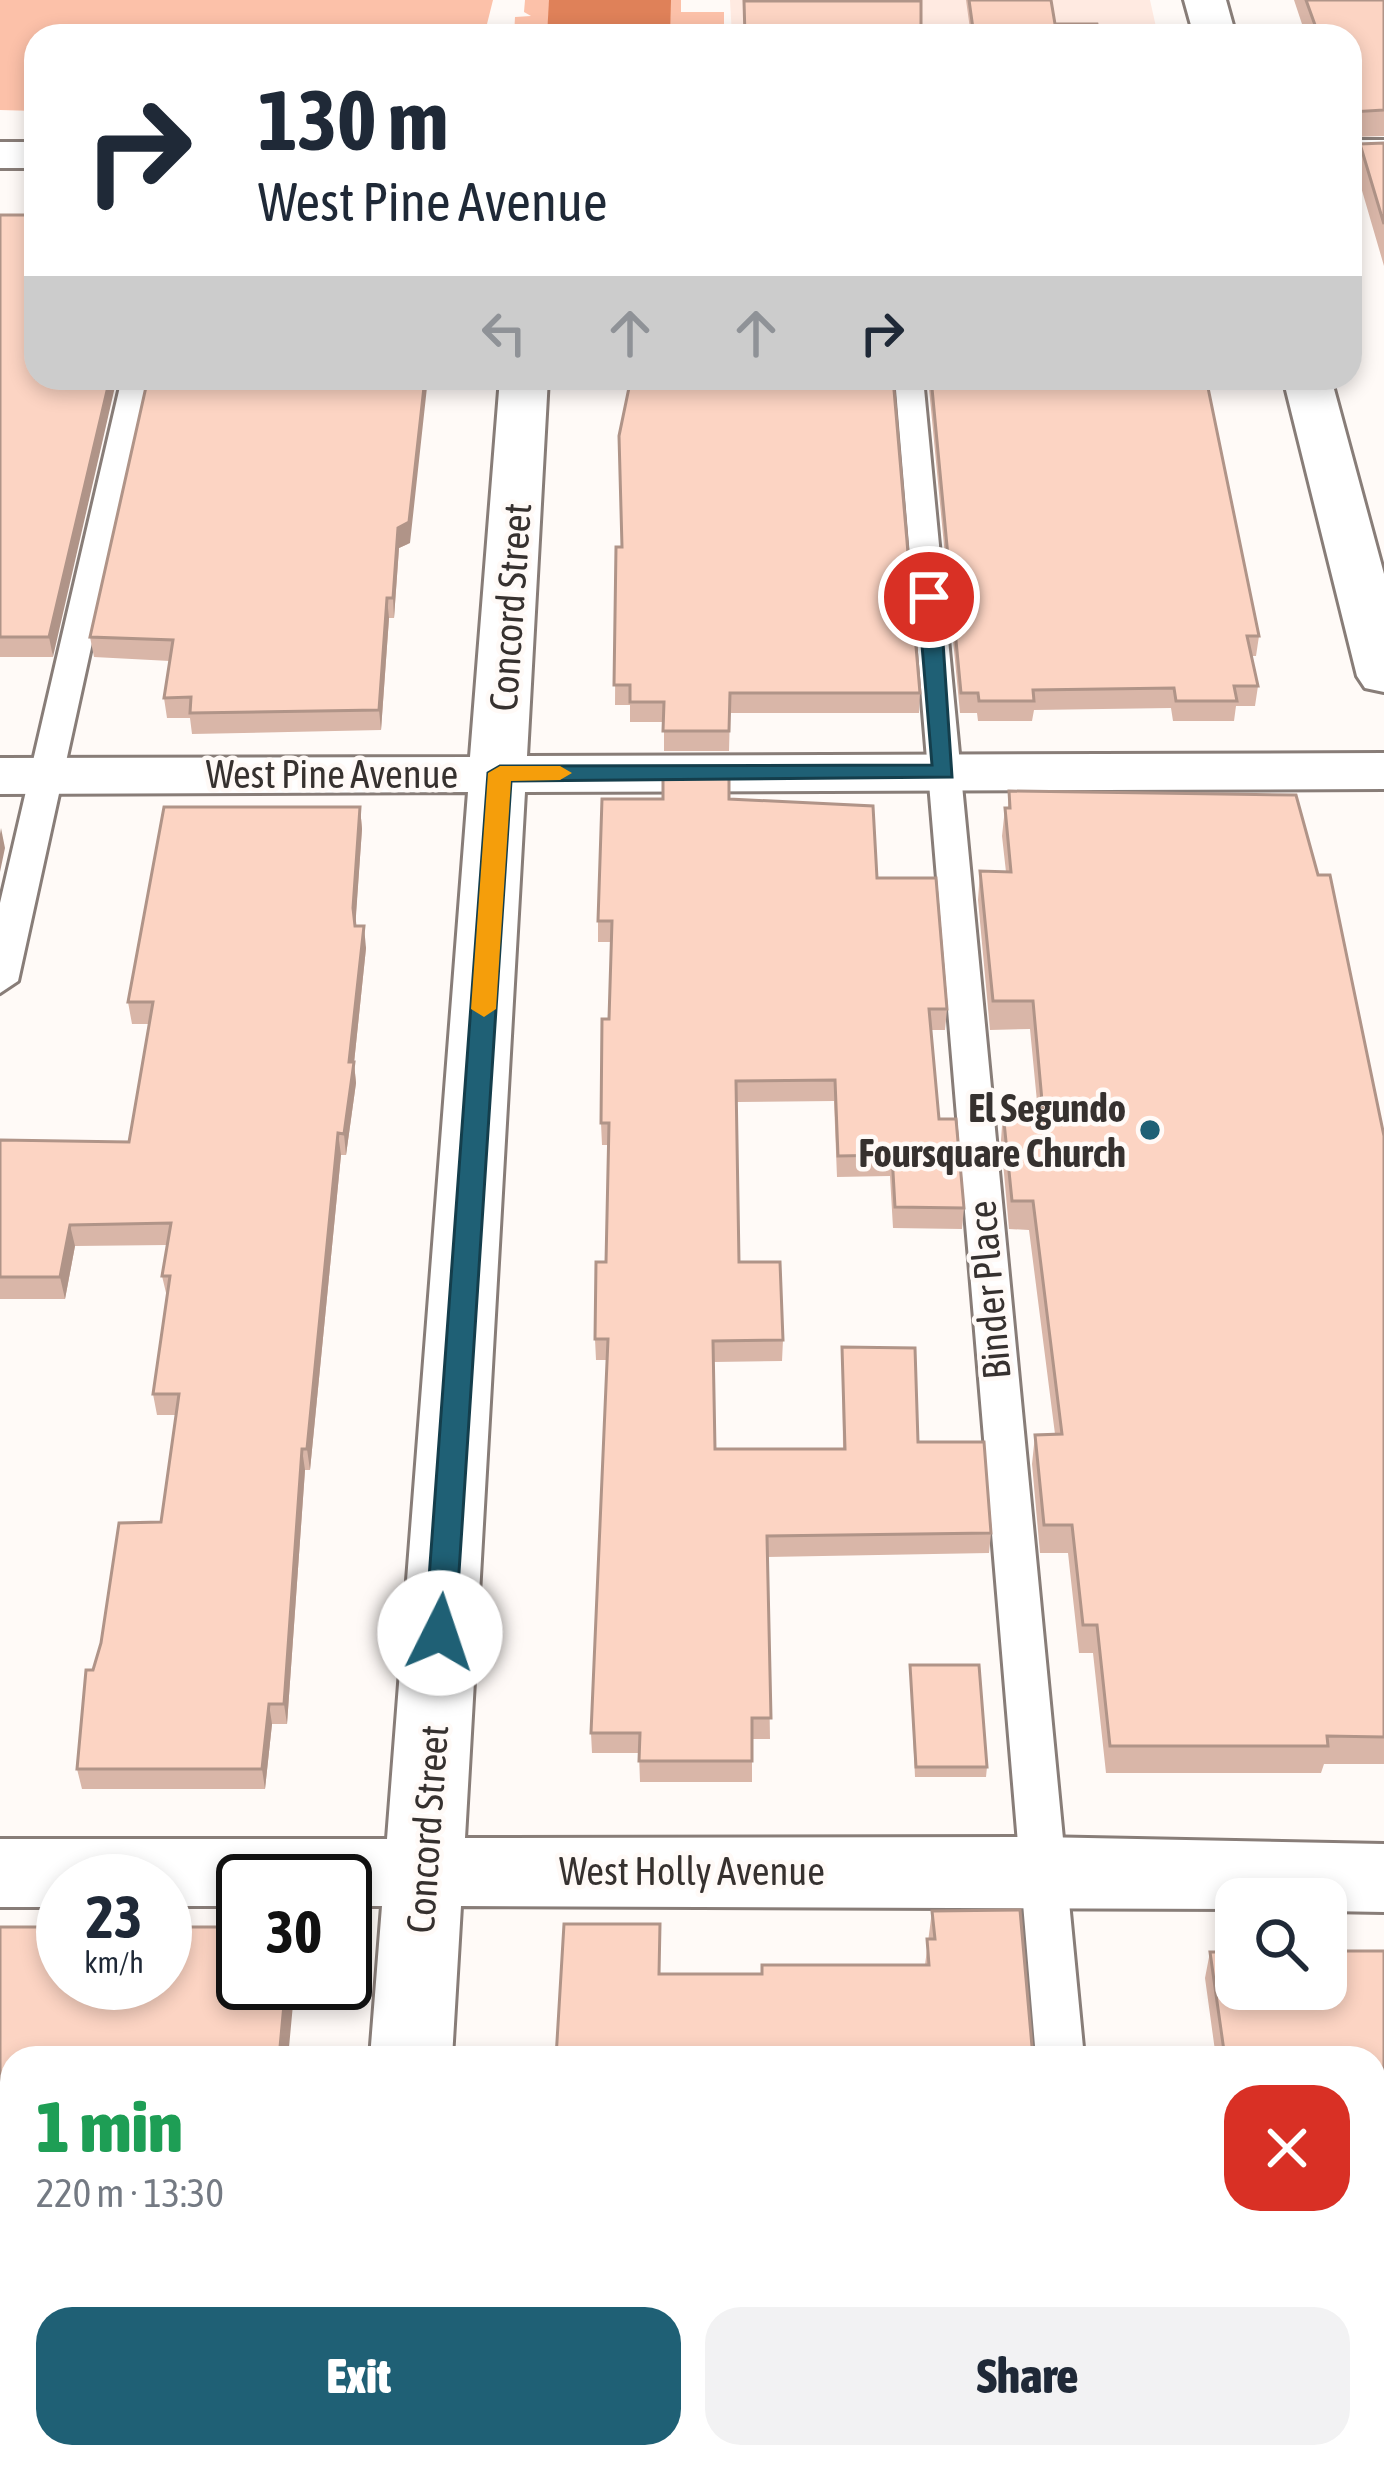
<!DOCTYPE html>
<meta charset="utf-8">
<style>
:root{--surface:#fff;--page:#f2f2f3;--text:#1f2937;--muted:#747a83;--accent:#1f6075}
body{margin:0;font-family:"Asap Condensed",sans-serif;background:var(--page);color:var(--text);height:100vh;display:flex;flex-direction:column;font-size:45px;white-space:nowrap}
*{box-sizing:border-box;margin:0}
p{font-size:39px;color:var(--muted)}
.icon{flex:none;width:66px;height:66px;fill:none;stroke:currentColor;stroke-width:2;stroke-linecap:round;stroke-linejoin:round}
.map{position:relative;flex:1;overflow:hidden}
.side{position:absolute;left:0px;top:2046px;width:1386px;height:423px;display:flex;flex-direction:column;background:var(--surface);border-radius:36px 36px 0 0;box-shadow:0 6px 18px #0003}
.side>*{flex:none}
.top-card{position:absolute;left:24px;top:24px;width:1338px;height:366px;border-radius:36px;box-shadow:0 6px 18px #0003;background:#fff;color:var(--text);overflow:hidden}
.fabs{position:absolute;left:1215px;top:1878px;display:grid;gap:24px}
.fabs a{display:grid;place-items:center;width:132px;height:132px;border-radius:24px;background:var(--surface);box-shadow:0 6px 18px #0003;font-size:60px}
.speed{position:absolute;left:36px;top:1854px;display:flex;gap:24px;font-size:60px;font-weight:700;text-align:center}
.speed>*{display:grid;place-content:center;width:156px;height:156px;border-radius:50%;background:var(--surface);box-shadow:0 6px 18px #0003;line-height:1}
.speed small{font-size:30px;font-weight:400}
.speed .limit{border:6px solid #111;border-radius:18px;background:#fff;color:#111}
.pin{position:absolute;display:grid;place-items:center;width:102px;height:102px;color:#fff;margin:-51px;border:6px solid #fff;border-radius:50%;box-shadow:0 3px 12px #0007}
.me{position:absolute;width:132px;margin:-66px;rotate:4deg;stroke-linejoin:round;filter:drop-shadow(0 0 9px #0008)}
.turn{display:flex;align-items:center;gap:42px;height:252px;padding:0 36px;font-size:54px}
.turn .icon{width:156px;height:156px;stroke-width:2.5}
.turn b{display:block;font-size:84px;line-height:102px}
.lanes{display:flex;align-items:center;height:114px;padding:0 36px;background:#0003;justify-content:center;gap:60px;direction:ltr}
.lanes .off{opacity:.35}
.round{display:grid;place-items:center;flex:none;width:126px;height:126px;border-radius:36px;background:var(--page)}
.head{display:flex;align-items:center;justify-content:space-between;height:204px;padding:0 36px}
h1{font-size:72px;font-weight:800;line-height:90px;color:#1e9e55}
.cta{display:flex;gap:24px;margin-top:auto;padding:24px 36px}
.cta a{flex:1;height:138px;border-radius:36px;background:var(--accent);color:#fff;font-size:48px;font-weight:800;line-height:138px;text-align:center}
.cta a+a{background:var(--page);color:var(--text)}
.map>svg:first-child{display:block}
</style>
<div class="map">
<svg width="1384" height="2468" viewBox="0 0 1384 2468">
<rect width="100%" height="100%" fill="#fffaf7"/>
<path fill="#ffeae1" d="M730,0H1150L1158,36H732Z"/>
<path fill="#fcc1a9" d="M0,0H493L484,36H36V111L0,110Z
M525,0H681V12H724V36H514L515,17L531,16L524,12Z"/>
<path fill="#df8159" d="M549,0H671L670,36H547Z"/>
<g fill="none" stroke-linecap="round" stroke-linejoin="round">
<defs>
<path id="lane" d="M122,378H150L18,981L0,993V903Z
M895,378H923L1084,2058H1036Z
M1074,2457H1128L1129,2468H1075Z
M1190,2457H1244L1246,2468H1192Z"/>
<path id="street" d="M1184,0H1226L1236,36H1194Z
M500,378H548L527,756L1384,753V789L525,792L465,1838L1039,1837L1384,1844V1912L1326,1911V1899H1236V1909L461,1906L452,2058H370L382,1906H345V1881H243V1906H165V1881H63V1907H0V1839H387L468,792L0,794V758L470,757Z
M1283,378H1331L1384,574V692L1365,688L1357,676Z
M339,2457H429V2468H339Z"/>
<path id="secondary" d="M1350,140H1384V166H1350Z
M0,142H36V168H0Z"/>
</defs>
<use href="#lane" stroke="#887d78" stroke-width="6"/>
<use href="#street" stroke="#887d78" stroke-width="6"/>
<use href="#secondary" stroke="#887d78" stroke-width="6"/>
<use href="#lane" fill="#fff" fill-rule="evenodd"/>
<use href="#street" fill="#fff" fill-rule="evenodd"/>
<use href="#secondary" fill="#fff" fill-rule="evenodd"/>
</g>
<path fill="#d9b6a8" d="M966,0H1051L1055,24L1100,36H971Z
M1294,0H1384V136L1350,137V36H1306Z
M1384,143V266L1356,170L1360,144Z
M0,215L53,657H0Z
M928,378H1206L1259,636L1256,656H1251L1258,686L1255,706H1236L1234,721H1173L1171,708L1034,710L1032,721H978L977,713H960Z
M410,543L399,548L394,618H389L381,730L192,734L190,718H167L164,698L170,661L94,657L90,637Z
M616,547H622L920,693L919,713H730L729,751H664V722H630V705H615Z
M1009,791L1384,1136V1764H1324L1321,1773H1106L1093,1653H1079L1068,1553H1040L1032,1464L1035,1435L1055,1434L1029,1230L1009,1229L1001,1140L1003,1112H1038L1030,1029L990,1030L978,900L980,871L1006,872L1002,836L1005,808H1008Z
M729,799L877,878L947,1009L945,1030H931L939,1119L964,1208L962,1229L893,1228L890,1176L837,1177L834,1101L737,1102L739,1262L783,1340L782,1361L713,1362L715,1449H843L842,1347L991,1533L989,1553L767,1557L770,1739H752V1782H640L639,1753H592L591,1733L607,1360H596L595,1339L606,1262L609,1145H602L601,1123L609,1019L611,942H598V921Z
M360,807L362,829L355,926L366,948L354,1063L356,1083L346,1155H341L310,1470H305L287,1724H272L265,1789H82L77,1769L93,1670L161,1522L176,1415H157L153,1394L167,1297L162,1276L167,1245L75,1246L65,1299H0V1140L129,1142L149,1024H132L128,1002Z
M910,1665L987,1767L986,1777H915Z
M932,1911L1033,2058L660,1974H762L925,1965Z
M1384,1951V2468H1256L1254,2457H1374V2058H1216L1205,1978L1210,1952Z"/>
<path fill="#b09488" d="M110,378H117L53,657L49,637Z
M425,378H428L410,543L399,548L394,618L393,598L398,528Z
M387,598L389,618L381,730L379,710Z
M360,807L362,829L355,930L353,908Z
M1,828L5,848L0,872V834Z
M364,926L366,948L354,1063L356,1083L346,1155L344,1134L349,1062Z
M338,1133L341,1155L310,1470L307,1449Z
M70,1225L75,1246L65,1299L60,1277Z
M302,1449L305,1470L287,1724L284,1704Z
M269,1704L272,1724L265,1789L262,1769Z
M286,1983H295L288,2058H279Z
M202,2457H213L211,2468L201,2466Z"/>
<path fill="#fcd4c3" stroke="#b09488" stroke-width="3" d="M969,0H1051L1055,24H1097L1100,36H974Z
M1306,0H1384V110L1351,112L1350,36H1319Z
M744,1H921V36H745Z
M1384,143V224L1360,144Z
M0,215H36V378H110L49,637H0Z
M148,378H425L409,522L398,528L393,598H387L379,710L190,713L191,697L164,698L173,640L90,637Z
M631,378H893L920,693H730L729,731H663L664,702H630V685H614L616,547H622L619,436Z
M931,378H1206L1259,636H1247L1258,686H1234L1237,701H1176L1174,688L1033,690L1034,701H979L978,693H961Z
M663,775H729V799L873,806L877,878H936L947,1009H929L939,1119H956L964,1208L895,1207L892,1155L838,1156L835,1080L736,1081L739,1262H780L783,1340L713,1341L715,1449H845L842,1347L915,1348L918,1442H984L991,1533L767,1536L771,1718H752V1761H639L640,1733H591L608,1339H595L596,1262H606L609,1123H601L602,1019H609L612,921H598L602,799H663Z
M1009,791L1296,795L1318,875H1330L1384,1136V1737L1327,1736L1328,1746H1110L1097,1625H1083L1072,1525H1044L1035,1435L1062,1434L1033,1201H1012L1003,1112H1043L1033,1001H993L980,871L1011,872L1005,808H1010Z
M164,807H360L353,908L355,926H364L349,1062H354L344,1134L338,1133L307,1449H302L284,1704H269L262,1769H77L86,1670H93L101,1643L119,1523L161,1522L179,1394H153L170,1276H162L171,1223L70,1225L60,1277H0V1140L129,1142L153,1002H128Z
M910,1665H979L987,1767H916Z
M1020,1910L1033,2058H556L564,1924H660L659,1974H762V1965H929L927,1939H935L932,1911Z
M0,1927H63V1983H165V1927H243V1983H286L279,2058H12V2457H202L201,2466L265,2464L264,2468H0Z
M1326,1951H1384V2463L1342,2457H1374V2058H1225L1210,1952H1236V1989H1326Z
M572,2457H1059L1060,2468H572Z"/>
<path fill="#1f6075" stroke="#143e4c" stroke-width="3" d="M929,590L940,597L952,777L511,781L455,1633L440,1645L429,1641L425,1633L488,773L500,766L932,765L918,597Z"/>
<path fill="#f59e0b" d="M500,766H560L572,773L560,780L511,781L496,1009L484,1017L471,1009L488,773Z"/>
<circle fill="#1f6075" stroke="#fffaf7" stroke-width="4.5" cx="1150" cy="1130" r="12"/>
<g text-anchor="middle" stroke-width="9" stroke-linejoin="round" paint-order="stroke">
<g font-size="39" fill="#36312f" stroke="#fffaf7">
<text transform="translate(510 607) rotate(-86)" y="14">Concord Street</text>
<text x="332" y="788">West Pine Avenue</text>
<text transform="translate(989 1290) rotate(-95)" y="14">Binder Place</text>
<text transform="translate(427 1829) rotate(-86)" y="14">Concord Street</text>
<text x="692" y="1885">West Holly Avenue</text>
</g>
<g font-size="39" font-weight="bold" fill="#36312f" stroke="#fffaf7" text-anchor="end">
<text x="1126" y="1122">El Segundo<tspan x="1126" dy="45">Foursquare Church</tspan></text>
</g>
</g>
</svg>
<div class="fabs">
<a><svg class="icon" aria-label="search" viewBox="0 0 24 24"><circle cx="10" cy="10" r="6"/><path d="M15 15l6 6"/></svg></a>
</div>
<div class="speed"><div>23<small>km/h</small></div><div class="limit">30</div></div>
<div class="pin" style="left:929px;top:597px;background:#d93025"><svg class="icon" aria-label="arrive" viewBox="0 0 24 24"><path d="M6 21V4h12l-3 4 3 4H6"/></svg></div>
<svg class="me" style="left:440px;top:1633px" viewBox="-20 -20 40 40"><circle r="19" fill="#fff"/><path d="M0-13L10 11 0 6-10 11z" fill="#1f6075"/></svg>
<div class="top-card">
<div class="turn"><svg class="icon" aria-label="right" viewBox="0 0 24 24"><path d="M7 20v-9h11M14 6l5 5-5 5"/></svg><div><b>130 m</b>West Pine Avenue</div></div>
<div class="lanes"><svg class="icon off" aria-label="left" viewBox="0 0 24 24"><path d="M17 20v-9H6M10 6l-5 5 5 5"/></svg><svg class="icon off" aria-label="ahead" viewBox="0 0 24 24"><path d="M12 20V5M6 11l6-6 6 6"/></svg><svg class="icon off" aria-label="ahead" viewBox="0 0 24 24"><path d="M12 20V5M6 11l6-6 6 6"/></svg><svg class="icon" aria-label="right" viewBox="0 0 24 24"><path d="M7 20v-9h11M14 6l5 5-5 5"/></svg></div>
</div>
<section class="side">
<div class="head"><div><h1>1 min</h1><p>220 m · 13:30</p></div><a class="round" style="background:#d93025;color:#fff"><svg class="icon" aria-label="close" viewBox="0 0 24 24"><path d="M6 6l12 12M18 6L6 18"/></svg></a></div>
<div class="cta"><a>Exit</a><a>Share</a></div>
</section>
</div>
